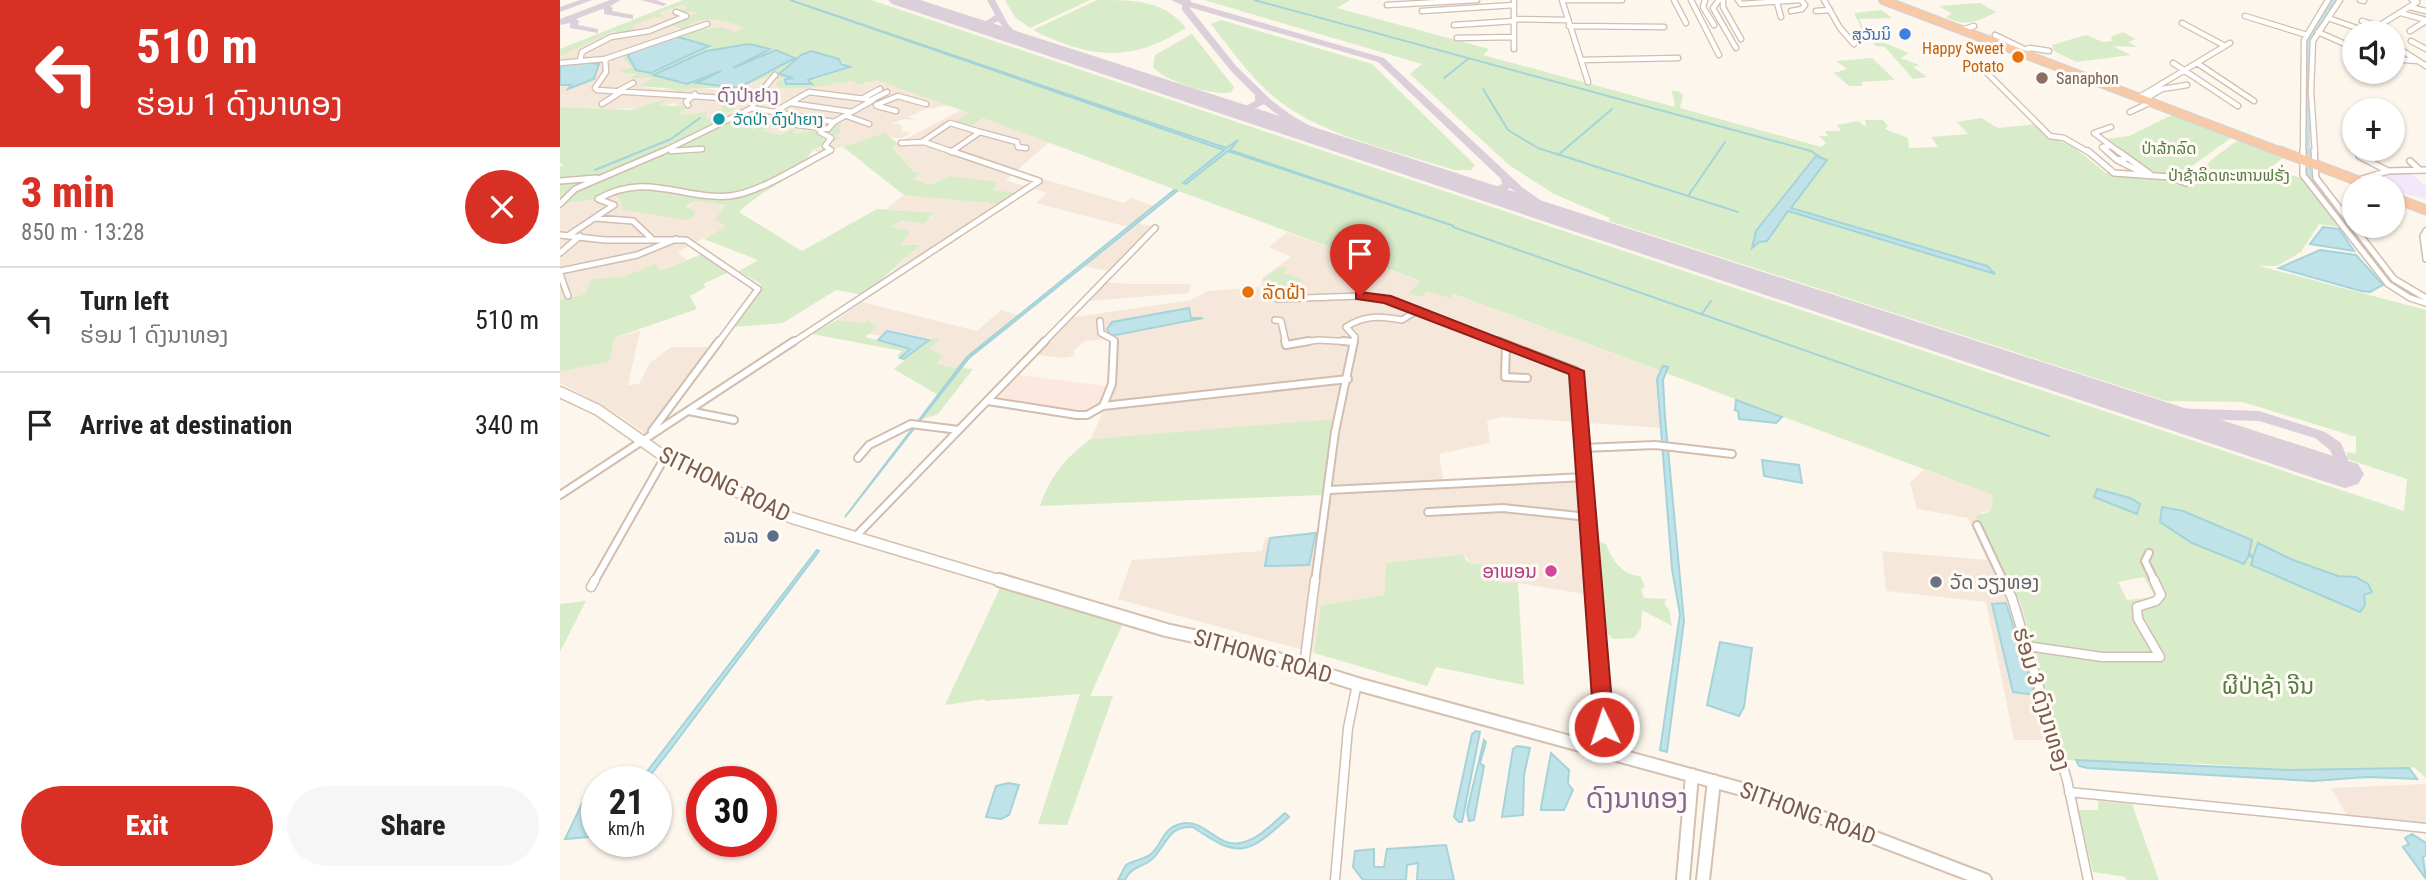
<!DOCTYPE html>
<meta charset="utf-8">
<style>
:root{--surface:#fff;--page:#f6f6f6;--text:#222;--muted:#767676;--line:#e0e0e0;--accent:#d93025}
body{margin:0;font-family:"Roboto Condensed","Noto Sans Lao",sans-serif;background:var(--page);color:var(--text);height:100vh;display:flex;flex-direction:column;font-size:26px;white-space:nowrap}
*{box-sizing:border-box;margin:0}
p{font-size:23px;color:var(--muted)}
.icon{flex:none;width:38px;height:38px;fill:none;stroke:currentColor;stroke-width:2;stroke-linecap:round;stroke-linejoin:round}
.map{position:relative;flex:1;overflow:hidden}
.sheet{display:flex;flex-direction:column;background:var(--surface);width:560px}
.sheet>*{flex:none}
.hud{background:#d93025;color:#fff;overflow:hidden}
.buttons{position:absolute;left:1782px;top:21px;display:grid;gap:14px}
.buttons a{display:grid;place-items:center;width:63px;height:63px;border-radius:50%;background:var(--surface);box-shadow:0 2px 5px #0004;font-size:35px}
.speed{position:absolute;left:21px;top:766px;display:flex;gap:14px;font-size:35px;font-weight:700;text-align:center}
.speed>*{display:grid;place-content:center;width:91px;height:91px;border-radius:50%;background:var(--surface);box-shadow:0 2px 5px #0004;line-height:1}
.speed small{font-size:18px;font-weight:400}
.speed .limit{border:10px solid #d22;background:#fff;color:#111}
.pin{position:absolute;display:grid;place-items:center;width:60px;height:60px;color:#fff;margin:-72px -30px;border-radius:50% 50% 50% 0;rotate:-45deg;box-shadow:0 0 7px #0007}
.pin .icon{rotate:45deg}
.me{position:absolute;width:77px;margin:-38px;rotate:356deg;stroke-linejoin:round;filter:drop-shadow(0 0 5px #0008)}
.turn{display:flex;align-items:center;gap:24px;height:147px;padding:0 21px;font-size:32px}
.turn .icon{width:91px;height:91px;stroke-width:2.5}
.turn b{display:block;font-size:49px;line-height:60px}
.round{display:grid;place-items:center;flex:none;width:74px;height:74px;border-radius:37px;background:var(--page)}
.headline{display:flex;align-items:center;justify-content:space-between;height:119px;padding:0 21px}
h1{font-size:42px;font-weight:800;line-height:52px;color:var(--accent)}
.action{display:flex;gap:14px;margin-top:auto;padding:14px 21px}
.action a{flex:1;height:80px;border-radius:42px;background:var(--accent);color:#fff;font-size:28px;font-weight:800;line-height:80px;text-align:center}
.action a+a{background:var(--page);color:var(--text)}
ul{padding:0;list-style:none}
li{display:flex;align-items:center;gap:21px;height:105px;padding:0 21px;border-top:2px solid var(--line)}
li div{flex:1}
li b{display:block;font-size:26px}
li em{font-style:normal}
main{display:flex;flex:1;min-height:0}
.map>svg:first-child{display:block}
</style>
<main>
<section class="sheet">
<div class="hud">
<div class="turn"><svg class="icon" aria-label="left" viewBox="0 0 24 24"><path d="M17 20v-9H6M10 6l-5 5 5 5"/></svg><div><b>510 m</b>ຮ່ອມ 1 ດົງນາທອງ</div></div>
</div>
<div class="headline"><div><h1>3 min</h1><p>850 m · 13:28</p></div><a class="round" style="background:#d93025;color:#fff"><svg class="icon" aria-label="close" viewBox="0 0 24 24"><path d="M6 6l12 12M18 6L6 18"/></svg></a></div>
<ul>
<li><svg class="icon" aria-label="left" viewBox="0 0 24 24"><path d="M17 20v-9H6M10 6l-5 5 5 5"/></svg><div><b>Turn left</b><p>ຮ່ອມ 1 ດົງນາທອງ</p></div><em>510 m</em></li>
<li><svg class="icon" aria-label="arrive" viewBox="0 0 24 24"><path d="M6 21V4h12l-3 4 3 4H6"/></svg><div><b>Arrive at destination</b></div><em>340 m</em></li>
</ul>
<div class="action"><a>Exit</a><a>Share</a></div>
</section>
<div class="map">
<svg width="1866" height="880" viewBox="0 0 1866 880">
<rect width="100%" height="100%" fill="#fdf6ec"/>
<path fill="#f5e8da" d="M122,5L185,28L175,32L162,27L130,31L69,62L72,67L62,73L79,74L68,79L95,77L81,86L103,90L125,85L156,90L179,88L213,75L225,78L223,87L238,88L293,81L307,84L317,79L389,105L363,110L349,117L356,120L344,119L331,124H339L343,127L341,131L351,133L342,138L318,137L260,153L253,150L262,148L267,141L261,139L279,130L281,126L253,134L220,135L203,132L210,126L202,124L193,129L184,120L169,124L119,113L128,107H114L118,104L116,103L85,109L57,108L69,110L0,107V85H20L32,80L39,64L26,62L0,65V53Z
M401,110L489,142L446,180L467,187L483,179L564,203L571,198L594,206L568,227L476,203L487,193L467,187L460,193L431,190L439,183L380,179L369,185L352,179L361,172H354L332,146Z
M54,193L127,208L136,201L167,205V226L118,252L127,260L99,271L95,264L25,294L0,300V204L42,198Z
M347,193L441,204L323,281L359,245H339L351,231L331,228L342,220L364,224L374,214L326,209Z
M578,223L594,227L549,271L523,266Z
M727,232L1100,371L1097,379L1102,428L941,417L927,421L930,443L879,454L884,483L1033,481L1042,597L958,583H938L939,565L911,564L904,554L826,563L824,595L761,605L754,653L558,599L572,560L702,551L705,537L710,538L705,566L749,565L765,495L775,420L531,439L553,388L549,339L525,341L514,350V356L503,358L468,354L502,319L631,300L648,291L701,287L703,277L731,257L709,247Z
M546,282L569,284H631L629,293L529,301Z
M302,302L417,331L441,310L459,315L395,368L376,362L383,357L369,349L379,340L328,331L322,336L308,334L317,326L277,320Z
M80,331L68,385L79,384L90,363L111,347H148L89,436L51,410L0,383V372L50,361L54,338Z
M1364,470L1433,495L1431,511L1421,512L1464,612L1506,760L1494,761L1489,740H1454L1426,602L1326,591L1322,551L1427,560L1408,518L1357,509L1350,483Z
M1866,784V824L1788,817L1771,788Z"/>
<path fill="#fde8e0" d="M459,375L553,387L532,419L430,406Z"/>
<path fill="#f3e8fa" d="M1849,172L1866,186V199L1845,194L1841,196L1832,193V187H1819L1804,181L1829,173Z"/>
<path fill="#d8ecc9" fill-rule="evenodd" d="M123,0H311L1844,511L1847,479L1787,459V452L1796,454V437L1683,402L1606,401L1049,221L1050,218L994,194L949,165L850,74L862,64L644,0H790L777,8L929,49L923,55L1115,107L1112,91H1118L1123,95L1120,108L1261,147L1266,143L1259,136H1268L1265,131H1281L1277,125L1298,121L1306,127L1305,120H1323L1328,126L1325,129L1348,138L1349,148L1378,147L1371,137L1408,134L1397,122L1421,118L1438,128L1477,124C1485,137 1508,145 1522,148L1516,149L1546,173L1590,176L1545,139L1569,136L1612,115L1672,137L1632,166L1624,181L1631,185L1651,160L1678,140L1724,157L1708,170L1742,178L1779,227L1759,224L1741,252L1717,266H1699L1866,310V778L1854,767L1838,770H1730L1647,764L1506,760L1461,604L1416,516L1431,511L1433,495L894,294L890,298L867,291L861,297L849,293L860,281L423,118L410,127L394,122L409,113L317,80L299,85L292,81C270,84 235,93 216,86L217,82L225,78L213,79L212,75L179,88H130L118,94L115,89L79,86L94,77L67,79L78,74L62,73L61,71L72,67L63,58L65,53L130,31L162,27L175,32L184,28C163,19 146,15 128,25L134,27L125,31L115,26H104L139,12H118L128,8L122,5L100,13L105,18L94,17L73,26V30L60,33L54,31L0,56V49ZM116,36L149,46L98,70L76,68L71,59ZM189,44L210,49L127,84L94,75L146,51ZM216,50L225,53L233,60L178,88L137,84ZM251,51L278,59L290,68L254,80L219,73L241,55ZM1584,577L1595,597L1567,600L1558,582Z
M445,0H530L470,28L455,17Z
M537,0C574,0 604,0 626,28C570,63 531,59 473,30Z
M1420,3L1436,12C1418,22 1404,27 1386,17L1392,14L1379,6Z
M1321,10L1332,18L1299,19L1306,35L1349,53L1341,58L1359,65L1353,67L1367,77L1353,79L1325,47L1316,46L1298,29L1301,28L1294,13Z
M661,20L812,64L915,165L911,170H894C842,153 768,137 723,104C694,83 673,52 651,24Z
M1563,32L1576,39L1568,42L1577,47L1553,46L1571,55L1516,62L1494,51L1492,45L1526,35L1543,42L1552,41L1551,37Z
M632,34L674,87L671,92C655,97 604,81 593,67L595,55Z
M1312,58L1335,80L1301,82L1303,86H1289L1274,73L1287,69L1276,61Z
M110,98L99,105L129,107L119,113C133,118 144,109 157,112H146V119L163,112L159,111L165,108L161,107L177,99L167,106L176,108L152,121L169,124L184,120L193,129L221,121L204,131L220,135L236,128L232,134L262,130L261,127L281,124L280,133L262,139L267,141L276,137L281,138L253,150L247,158L250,159L224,174L231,176C212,188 194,197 179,212L242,251L317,209L374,213L364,224L342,220L332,227L351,231L340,245H360L304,295L276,290L223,323L172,327L198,296L201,284L179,271L198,260L144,239L166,226L155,219L166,205L136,201L126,206L136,212L133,217L125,220L62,209L61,200L53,193L42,198L0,204V167L3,164L0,163V107L71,110Z
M325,133L338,144L332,147L354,172H362L353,179L369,185L389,176L439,182L432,190L460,193L441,204L344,195L283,147Z
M145,253L167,273L143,284L146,287L130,296L137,309L54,338L50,361L0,372V300L25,294L31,280L57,276L61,278L95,264L100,271Z
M726,267L724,273L743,280L735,287L720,290L702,280L718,268Z
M277,320L304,323L310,320L311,324L318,326L305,337L351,349L340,358L337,356L342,351L252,334Z
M372,338L380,340L370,349L383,356L377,363L395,368L407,357L378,395L334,369Z
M402,368L413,369L378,414L363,419Z
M775,419L765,495L480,506C491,475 505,458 531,439Z
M1037,541L1046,544C1052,560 1062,575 1080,576L1085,587L1081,589L1084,598L1107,599L1104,603L1109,610L1112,626L1082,610L1081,628L1074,638L1053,639L1046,632Z
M904,554L905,559L911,564L939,565V583H958L964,685L876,667L867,686L754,653L761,605L824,595L826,563Z
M441,586L564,621L530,696H553L507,825L478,824L520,694L425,701V699L385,705Z
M26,601L0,652V604Z
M1538,801L1572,804L1599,880H1566L1565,877L1533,872L1518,810H1538Z"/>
<path fill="#bfe3e8" stroke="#a5d3da" stroke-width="2" d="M230,0L666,148L678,140L670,150L894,226L668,151L626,184L623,183L664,150Z
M115,36L149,46L91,73L76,70L68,56L71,52Z
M189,44L210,49L173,68L216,50L235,58L178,88L136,83L161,71L127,84L93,75L146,51Z
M251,51L279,59L281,64L290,67L248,80L252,84H226L225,79L233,78L219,74L241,55Z
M26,62L39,64L34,79L8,89L11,85H0V65Z
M1256,156L1267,160L1231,208L1427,266L1435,274L1228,211L1207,241L1199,242L1192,248L1196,231Z
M614,190L617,191L409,358L285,517L407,357Z
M1763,227L1779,229L1794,251L1750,244Z
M1760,250L1796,255L1823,285L1810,292L1801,291L1719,268Z
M629,308L631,318H643L551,336L547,329L552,322Z
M327,331L369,340L344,359L340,358L350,349L318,340Z
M1103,366L1108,367L1103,380L1105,417L1124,621L1107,752L1100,750L1120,614L1112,569L1097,379Z
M1176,400L1222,417L1216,423L1179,419L1178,411L1175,410Z
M1202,460L1239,465L1242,483L1204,476Z
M1537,489L1570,498L1580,504L1577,514L1534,497Z
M1602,507L1623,511L1692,540L1689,553L1693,557L1698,543L1733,560L1778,576L1796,577L1808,584L1812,592L1804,595L1805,605L1800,612L1691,565L1693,559L1689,555L1684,564L1632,543L1600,522Z
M756,533L749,565L705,566L710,538Z
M257,550L259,551L110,750L85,782H79Z
M1446,603L1475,695L1453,692L1432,604Z
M1160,642L1192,648L1184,707L1179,716L1147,705Z
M916,731L920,732L902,822H899L894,817L912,734Z
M924,740L926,742L920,763L924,766L914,820L909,821L907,811Z
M957,746L970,748L964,775L963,815L942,817L953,749Z
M991,753L1009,770L1008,784L1013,790L1004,810H981V807Z
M1516,760L1730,770L1849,768L1857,779L1807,777L1753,781L1527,768L1519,766Z
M448,783L459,785L449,815L441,819L426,817L436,786Z
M29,789H37V826L29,837L5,839Z
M725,813L729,817C687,855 679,859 633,827C609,826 608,841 595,856C586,868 572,864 565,880H558L566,865C573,860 584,860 591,854C603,843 602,829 620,824C644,817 657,848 680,843C698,840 712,824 725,813Z
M1852,834L1866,843V855L1863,857L1866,879L1843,847L1849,844L1845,838Z
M886,845L894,880H857L858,863L847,865L846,880H803L793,867L795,851L814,849V867H824L827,849Z"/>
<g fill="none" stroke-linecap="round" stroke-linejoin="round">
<path stroke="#a5d3da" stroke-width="2" d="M694,0L1251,151L1260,157
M884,78L908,59
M923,89L948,130L978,148L1178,212
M998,155L1052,109
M35,170L111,139L140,118
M1128,196L1165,142
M893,227L1489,436
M1142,314L1151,301"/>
<path stroke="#bfe3e8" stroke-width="4.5" d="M1748,153L1747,42L1774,0"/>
<path stroke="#bfe3e8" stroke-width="5" d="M1748,151V157
M1749,170L1751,178L1829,278L1838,288L1860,299"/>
<path fill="#dbcfda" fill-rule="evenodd" d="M20,0H32L0,12V7Z
M50,0H61L50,6L53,8L52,11L73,15V19L44,14V9H42L16,19L19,21L18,25L38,29V33L10,28V23L0,25V19Z
M81,0H96L107,4L103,6Z
M427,0H435L448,24L461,39L460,41H454L438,21L428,27L409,26V22L426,21L435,15Z
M611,0H630L631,2L824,58L963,188L1003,216L1002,218H994L950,188L935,195L916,193V189H933L942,184L941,179L818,62L629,7L677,67L711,100L731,115L780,143C766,152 716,114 704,104L688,112L668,111V107L686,106L695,101V95L671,71L622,10V5Z
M1559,395L1606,408L1699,411L1765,432L1781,443L1788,460C1786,464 1782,471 1778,474C1756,488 1713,459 1693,450L1691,446L1698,441L1746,464L1769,465L1774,459L1770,450L1755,438L1699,421L1606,418L1554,403L1552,400Z"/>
<path fill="#dbcfda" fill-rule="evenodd" d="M328,0H360L1798,464L1804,474L1798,484L1785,488L1772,484L332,4Z"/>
<defs>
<path id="minor-far3" d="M954,0V49
M1002,0L1028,82
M1002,0H1062
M1114,0L1126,23
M1131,0L1159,55
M1145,0L1143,7L1154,25
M1159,0L1153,8L1176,48
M1163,0V7L1181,39
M1178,0L1181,4L1240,0
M1264,0L1280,28L1294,44
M1800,0L1804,1
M1217,3L1221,17
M827,5L917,0
M1850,7L1866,11
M862,11L954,5
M1231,11L1242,9L1245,5L1241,0
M1256,11L1270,10
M1841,13L1866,20
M1685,16L1747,35
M1768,18L1811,33
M954,19L1007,20
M1802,21L1818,26
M1622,23L1665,46
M894,25L954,21
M1009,26L1104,27
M1401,30L1414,26
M1850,31L1866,21
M1758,32L1794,48
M1809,32L1857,2L1852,0
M1435,35L1464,49
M897,38L954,37
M1851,41L1866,49
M1832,44L1866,66
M1461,51L1470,48L1489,51
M45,59L147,24
M1832,59L1858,61
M20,60L22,52L51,37L89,31L126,16L116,12
M1021,60L1118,58
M0,63L45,59L46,72L35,88L37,90L194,100L192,108
M1613,63L1678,106
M1637,63L1694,101
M1428,74L1490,136L1504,138L1530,153
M56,92L73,83
M249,92L313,100L274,122L214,112Z
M305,97L320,89
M1578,98L1670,43
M313,99L327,92
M1585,99L1602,89L1627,85
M194,100L215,75
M195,103L214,92
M230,103L292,112
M42,104L59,93
M128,105L126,102L135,94
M316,105L338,96L366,104
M317,106L336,111
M1570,112L1587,104
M287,116L309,124
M231,124L268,129L274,122
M1551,127L1534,133L1551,146
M262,128L260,132L271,138L265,146L271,150L265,153
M420,132L457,142L458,147L466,148
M362,142L390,123L420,132L391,152
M341,143L364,142L396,153
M111,151L142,149
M100,153L192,108L214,112
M1549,153L1542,147L1551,146L1561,153
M1743,153L1744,40L1768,0
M1755,153L1751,91L1753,41L1780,0
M1800,153L1801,149"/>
<path id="minor-far2" d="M1528,151L1554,173L1610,177L1626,183
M1547,151L1557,160
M1558,151L1568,158
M1743,151V175L1828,284L1850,298L1866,303
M1754,151L1756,178L1834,279L1866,298
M1800,151L1799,156L1828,171
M1850,161L1860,170
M1581,172L1557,160L1568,158L1590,174
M1799,180L1828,171L1866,170
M0,181L36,178
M0,204L15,189L104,151
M35,218L73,221L91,238
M1866,231L1863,236L1866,259
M0,235L45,240H126L198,289L158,343
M9,235L54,205L38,199C87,171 122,200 170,196C199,193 243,164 269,151
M0,253L20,236
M0,271L77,255L116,239
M0,274L8,296
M718,299L800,296L826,299L942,343
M715,320L721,321L726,343
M540,321L541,333L554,340V343
M232,343L479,181L391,151
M483,343L595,228
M738,343L758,340L794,342
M794,343L795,337L786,327C805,315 820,316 842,320L858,310"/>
<path id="minor-far1" d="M554,341L552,384L543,406L788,379
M725,341L726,345L749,341
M783,341L794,342
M938,341L1016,371L1033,582
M946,344L945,377L967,378
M428,401L517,415H527L543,406
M129,411L174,420
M92,431L159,341
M1023,448L1095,445L1172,454
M298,458L309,445L351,424L399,430
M769,490L1025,477
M0,495L234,341
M868,512L943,508L1028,517
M1417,525L1444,582
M295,537L485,341
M1589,553L1585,561L1595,582
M34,582L105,457
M755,582L775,432L794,341"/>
<path id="minor" d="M1032,580L1046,752
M1443,580L1452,598L1507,780L1528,880
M31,587L35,580
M1467,646L1542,657H1600L1578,619L1577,607L1596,601L1601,595L1594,580
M744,666L755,580
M1509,792L1866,828
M775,880L788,728L797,684"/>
<path id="secondary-far1" d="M0,392L38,410L105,457L232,518L445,582"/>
<path id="secondary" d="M439,580L606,630L670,644L797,684L1200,794L1425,880
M1123,880L1132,775
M1143,880L1154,781"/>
<path id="trunk-far1" d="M1323,0L1724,153"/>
<path id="trunk" d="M1720,151L1814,187
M1832,197L1866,210"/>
</defs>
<use href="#minor-far3" stroke="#d1beb0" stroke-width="7"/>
<use href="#minor-far2" stroke="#d1beb0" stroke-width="8"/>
<use href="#minor-far1" stroke="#d1beb0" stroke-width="10"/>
<use href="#minor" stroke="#d1beb0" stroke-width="11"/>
<use href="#secondary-far1" stroke="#d6c0b0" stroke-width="13"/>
<use href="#secondary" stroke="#d6c0b0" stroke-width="16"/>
<use href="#trunk-far1" stroke="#dad1cd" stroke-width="10"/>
<use href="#trunk" stroke="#dad1cd" stroke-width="11"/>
<use href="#minor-far3" stroke="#fff" stroke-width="4.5"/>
<use href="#minor-far2" stroke="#fff" stroke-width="5"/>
<use href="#minor-far1" stroke="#fff" stroke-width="6"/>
<use href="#minor" stroke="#fff" stroke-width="8"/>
<use href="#secondary-far1" stroke="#fff" stroke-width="10"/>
<use href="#secondary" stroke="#fff" stroke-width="12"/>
<use href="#trunk-far1" stroke="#f9c8a4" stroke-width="7"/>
<use href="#trunk" stroke="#f9c8a4" stroke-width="9"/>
</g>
<path fill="#d93025" stroke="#8d1f18" stroke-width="2" d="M800,292L831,296L1024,371L1054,727L1051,733L1044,736L1037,733L1034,727L1009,374L824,303L796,299V293Z"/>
<circle fill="#3f7fe0" stroke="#fffaf3" stroke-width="2.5" cx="1345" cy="34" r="7"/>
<g fill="#e8710a" stroke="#fffaf3" stroke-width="2.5">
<circle cx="1458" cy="57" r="7"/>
<circle cx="688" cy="292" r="7"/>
</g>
<circle fill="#8d6e63" stroke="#fffaf3" stroke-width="2.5" cx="1482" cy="78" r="7"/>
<circle fill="#0f9aa8" stroke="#fffaf3" stroke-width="2.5" cx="159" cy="119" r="7"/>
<circle fill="#5c6f8a" stroke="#fffaf3" stroke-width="2.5" cx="213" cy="536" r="7"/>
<circle fill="#d1479c" stroke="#fffaf3" stroke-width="2.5" cx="991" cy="571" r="7"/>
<circle fill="#6b7280" stroke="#fffaf3" stroke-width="2.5" cx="1376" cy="582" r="7"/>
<g text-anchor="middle" stroke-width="6" stroke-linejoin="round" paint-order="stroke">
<g font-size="16" fill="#366cbe" stroke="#fffaf3" text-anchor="end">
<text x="1331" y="40">ສຸວັນນິ</text>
</g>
<g font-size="16" fill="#c56008" stroke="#fffaf3" text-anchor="end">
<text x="1444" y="54">Happy Sweet<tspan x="1444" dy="18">Potato</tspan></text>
</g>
<g font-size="16" fill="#785e54" stroke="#fffaf3" text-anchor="start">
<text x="1496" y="84">Sanaphon</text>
</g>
<g font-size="16" fill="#0d838f" stroke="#fffaf3" text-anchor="start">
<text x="173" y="125">ວັດປ່າ ດົງປ່າຍາງ</text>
</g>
<g font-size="16" fill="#537a41" stroke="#fffaf3">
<text x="1609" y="154">ປ່າລ້ກລົດ</text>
<text x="1669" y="181">ປ່າຊ້າລິດທະຫານຟຣັ່ງ</text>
</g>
<g font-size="19" fill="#846695" stroke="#fffaf3">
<text x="188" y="102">ດົງປ່າຢາງ</text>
</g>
<g font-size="19" fill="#c56008" stroke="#fffaf3" text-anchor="start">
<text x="702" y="299">ລັດຝ້າ</text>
</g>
<g font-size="19" fill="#4e5e75" stroke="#fffaf3" text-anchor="end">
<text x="199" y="543">ລນລ</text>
</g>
<g font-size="19" fill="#b23c85" stroke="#fffaf3" text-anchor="end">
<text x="977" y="578">ອາພອນ</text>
</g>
<g font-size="19" fill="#5b616d" stroke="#fffaf3" text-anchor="start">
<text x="1390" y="589">ວັດ ວຽງທອງ</text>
</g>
<g font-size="23" fill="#7a5c4d" stroke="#fffaf3">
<text transform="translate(165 484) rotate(26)" y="8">SITHONG ROAD</text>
<text transform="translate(703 656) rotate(16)" y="8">SITHONG ROAD</text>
<text transform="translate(1482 699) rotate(73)" y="8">ຮ່ອມ 3 ດົງນາທອງ</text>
<text transform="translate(1248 813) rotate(20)" y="8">SITHONG ROAD</text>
</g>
<g font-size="23" fill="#537a41" stroke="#fffaf3">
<text x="1708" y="694">ຜີປ່າຊ້າ ຈີນ</text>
</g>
<g font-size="28" fill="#846695" stroke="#fffaf3">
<text x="1077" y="808">ດົງນາທອງ</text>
</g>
</g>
</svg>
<div class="buttons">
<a><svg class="icon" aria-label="sound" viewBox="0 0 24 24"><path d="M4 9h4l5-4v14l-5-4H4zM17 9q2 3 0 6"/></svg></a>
<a>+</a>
<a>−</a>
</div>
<div class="speed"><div>21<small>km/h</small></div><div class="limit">30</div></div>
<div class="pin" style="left:800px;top:296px;background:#d93025"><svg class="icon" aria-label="arrive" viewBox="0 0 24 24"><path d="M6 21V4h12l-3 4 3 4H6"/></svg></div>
<svg class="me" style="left:1044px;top:727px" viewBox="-20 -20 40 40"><circle r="17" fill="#d93025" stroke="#fff" stroke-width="3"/><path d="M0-11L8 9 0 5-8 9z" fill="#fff"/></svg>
</div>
</main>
